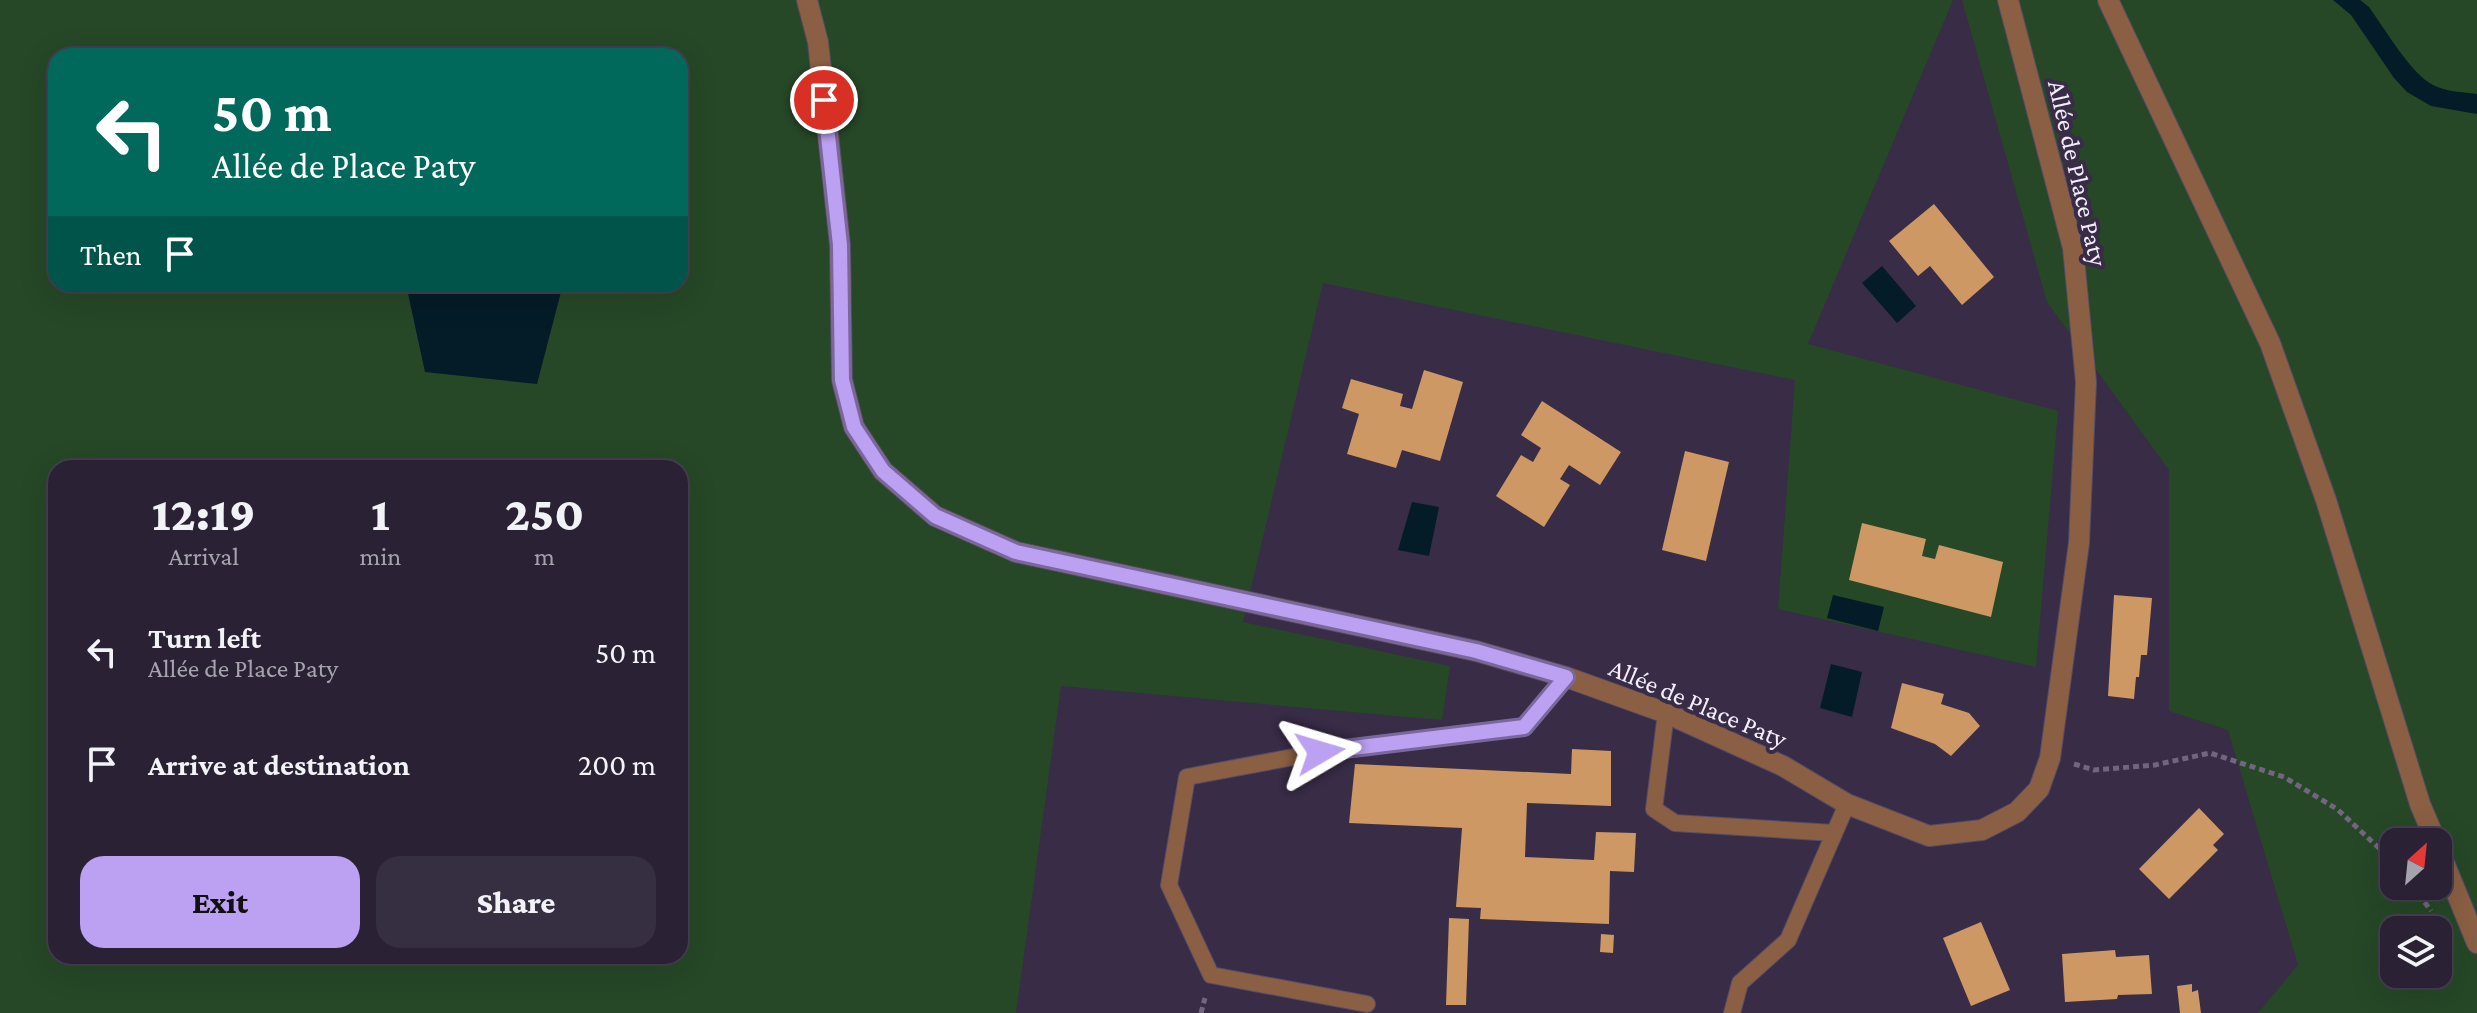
<!DOCTYPE html>
<meta charset="utf-8">
<style>
:root{--surface:#2a2135;--page:#362e41;--text:#f1f3f6;--muted:#a5a3ad;--line:#463e50;--accent:#bca0f2}
body{margin:0;font-family:"Crimson Pro",serif;background:var(--page);color:var(--text);height:100vh;display:flex;flex-direction:column;font-size:30px;white-space:nowrap}
*{box-sizing:border-box;margin:0}
p{font-size:26px;color:var(--muted)}
.icon{flex:none;width:44px;height:44px;fill:none;stroke:currentColor;stroke-width:2;stroke-linecap:round;stroke-linejoin:round}
.map{position:relative;flex:1;overflow:hidden}
.panel{position:absolute;left:48px;top:460px;width:640px;height:504px;display:flex;flex-direction:column;background:var(--surface);border-radius:24px;box-shadow:0 8px 32px #0002,0 0 0 2px var(--line)}
.panel>*{flex:none}
.banner{position:absolute;left:48px;top:48px;width:640px;height:244px;border-radius:24px;box-shadow:0 8px 32px #0002,0 0 0 2px var(--line);background:#00695c;color:#fff;overflow:hidden}
.needle{width:52px;rotate:27deg}
.tools{position:absolute;left:2380px;top:828px;display:grid;gap:16px}
.tools a{display:grid;place-items:center;width:72px;height:72px;border-radius:16px;background:var(--surface);box-shadow:0 8px 32px #0002,0 0 0 2px var(--line);font-size:40px}
.pin{position:absolute;display:grid;place-items:center;width:68px;height:68px;color:#fff;margin:-34px;border:4px solid #fff;border-radius:50%;box-shadow:0 2px 8px #0007}
.me{position:absolute;width:88px;margin:-44px;rotate:83deg;stroke-linejoin:round;filter:drop-shadow(0 0 6px #0008)}
.turn{display:flex;align-items:center;gap:28px;height:168px;padding:0 32px;font-size:36px}
.turn .icon{width:104px;height:104px;stroke-width:2.5}
.turn b{display:block;font-size:56px;line-height:68px}
.then{display:flex;align-items:center;height:76px;padding:0 32px;background:#0003;gap:16px;font-size:30px}
.eta{display:flex;justify-content:space-evenly;align-items:center;height:136px;text-align:center}
.eta b{font-size:48px;font-weight:800;line-height:56px}
.action{display:flex;gap:16px;margin-top:auto;padding:16px 32px}
.action a{flex:1;height:92px;border-radius:24px;background:var(--accent);color:#111;font-size:32px;font-weight:800;line-height:92px;text-align:center}
.action a+a{background:var(--page);color:var(--text)}
ul{padding:0;list-style:none}
li{display:flex;align-items:center;gap:24px;height:112px;padding:0 32px}
li div{flex:1}
li b{display:block;font-size:30px}
li em{font-style:normal}
.map>svg:first-child{display:block}
</style>
<div class="map">
<svg width="2477" height="1013" viewBox="0 0 2477 1013">
<rect width="100%" height="100%" fill="#382c47"/>
<path fill="#264827" fill-rule="evenodd" d="M0,0H1953L1808,344L2058,411L2036,667L1778,609L1795,380L1323,283L1243,622L1450,666L1442,720L1061,686L1016,1013H0ZM56,56H680V284H563L537,384L425,372L406,284H56ZM56,468H680V956H56Z
M1962,0H2477V1013H2258L2298,965L2228,730L2169,711V470L2047,302ZM2394,842H2438V886H2394ZM2394,930H2438V974H2394Z"/>
<path fill="#041c27" d="M2333,0H2360L2369,7C2385,29 2411,74 2433,85C2446,92 2463,92 2477,94V114L2431,106L2407,92L2394,78L2351,15Z
M1882,266L1916,306L1897,323L1862,283Z
M406,284H563L537,384L425,372Z
M1412,502L1439,507L1429,556L1398,550Z
M1833,595L1884,607L1878,631L1827,618Z
M1831,664L1862,672L1852,717L1820,708Z"/>
<path fill="#cd9863" d="M1934,204L1994,277L1962,305L1930,266L1918,276L1889,241Z
M1424,370L1463,382L1440,461L1402,450L1396,468L1347,454L1359,414L1342,408L1351,379L1403,394L1400,406L1412,409Z
M1542,401L1621,452L1600,485L1569,465L1560,479L1570,485L1544,527L1496,496L1521,455L1533,462L1541,448L1521,435Z
M1685,451L1729,462L1706,561L1662,550Z
M1862,523L1926,539L1922,556L1935,559L1939,545L2003,562L1991,617L1849,580Z
M2114,595L2152,598L2147,655H2141L2139,677H2136L2134,699L2108,696Z
M1902,683L1944,694L1941,704L1969,713L1980,726L1951,756L1935,744L1891,728Z
M1572,749L1611,751V806L1527,803L1525,857L1594,860L1596,832L1636,833L1634,872L1610,871L1609,924L1480,919L1481,908L1456,907L1462,828L1349,823L1355,764L1571,774Z
M2199,808L2224,834L2213,845L2218,850L2169,899L2139,869Z
M1449,918L1469,919L1466,1005H1446Z
M1981,922L2010,990L1971,1006L1943,938Z
M1601,934L1614,935L1613,953L1600,952Z
M2115,950L2116,957L2149,955L2152,994L2118,995L2117,999L2065,1002L2062,954Z
M2192,984V992L2198,990L2201,1013H2180L2177,986Z"/>
<g fill="none" stroke-linecap="round" stroke-linejoin="round">
<defs>
<path id="lane" d="M1666,713L1654,809L1675,823L1834,833
M1367,1004L1211,975L1169,885L1187,777L1320,752L1524,727L1566,677
M1732,1013L1740,983L1788,940L1847,804"/>
<path id="street" d="M807,0L818,42L840,245L842,380L854,427L883,471L935,516L1016,552L1476,651L1566,677L1666,713L1783,766L1847,804L1929,836L1982,830L2017,812L2039,789L2050,758L2079,543L2086,382L2073,248L2008,0
M2108,0L2270,343L2326,500L2420,804L2436,842
M2438,848L2477,943"/>
</defs>
<use href="#lane" stroke="#564b64" stroke-width="18"/>
<use href="#street" stroke="#564b64" stroke-width="22"/>
<path stroke="#71667e" stroke-width="5" stroke-dasharray="6 4" stroke-linecap="butt" d="M2074,764L2094,770L2155,765L2210,753L2284,777L2337,809L2394,862
M2413,886L2431,911
M1201,1013L1205,998"/>
<use href="#lane" stroke="#8a5f43" stroke-width="16"/>
<use href="#street" stroke="#8a5f43" stroke-width="20"/>
</g>
<g fill="none" stroke-linecap="round" stroke-linejoin="round">
<defs>
<path id="route" d="M824,100L840,245L842,380L854,427L883,471L935,516L1016,552L1476,651L1566,677L1524,727L1320,752"/>
</defs>
<use href="#route" stroke="#7a689d" stroke-width="20"/>
<use href="#route" stroke="#bca0f2" stroke-width="14"/>
</g>
<g text-anchor="middle" stroke-width="8" stroke-linejoin="round" paint-order="stroke">
<g font-size="26" fill="#f4eefc" stroke="#382c47">
<text transform="translate(2078 173) rotate(77)" y="9">Allée de Place Paty</text>
<text transform="translate(1698 703) rotate(23)" y="9">Allée de Place Paty</text>
</g>
</g>
</svg>
<div class="tools">
<a><svg class="needle" viewBox="-14 -14 28 28"><path d="M0-13l5 13h-10z" fill="#e53935"/><path d="M0 13l5-13h-10z" fill="#a5a3ad"/></svg></a>
<a><svg class="icon" aria-label="layers" viewBox="0 0 24 24"><path d="M12 4l9 5-9 5-9-5zM3 14l9 5 9-5"/></svg></a>
</div>
<div class="pin" style="left:824px;top:100px;background:#d93025"><svg class="icon" aria-label="arrive" viewBox="0 0 24 24"><path d="M6 21V4h12l-3 4 3 4H6"/></svg></div>
<svg class="me" style="left:1320px;top:752px" viewBox="-20 -20 40 40"><path d="M0-17L14 15 0 8-14 15z" fill="#bca0f2" stroke="#fff" stroke-width="4"/></svg>
<div class="banner">
<div class="turn"><svg class="icon" aria-label="left" viewBox="0 0 24 24"><path d="M17 20v-9H6M10 6l-5 5 5 5"/></svg><div><b>50 m</b>Allée de Place Paty</div></div>
<div class="then">Then<svg class="icon" aria-label="arrive" viewBox="0 0 24 24"><path d="M6 21V4h12l-3 4 3 4H6"/></svg></div>
</div>
<section class="panel">
<div class="eta">
<div><b>12:19</b><p>Arrival</p></div>
<div><b>1</b><p>min</p></div>
<div><b>250</b><p>m</p></div>
</div>
<ul>
<li><svg class="icon" aria-label="left" viewBox="0 0 24 24"><path d="M17 20v-9H6M10 6l-5 5 5 5"/></svg><div><b>Turn left</b><p>Allée de Place Paty</p></div><em>50 m</em></li>
<li><svg class="icon" aria-label="arrive" viewBox="0 0 24 24"><path d="M6 21V4h12l-3 4 3 4H6"/></svg><div><b>Arrive at destination</b></div><em>200 m</em></li>
</ul>
<div class="action"><a>Exit</a><a>Share</a></div>
</section>
</div>
